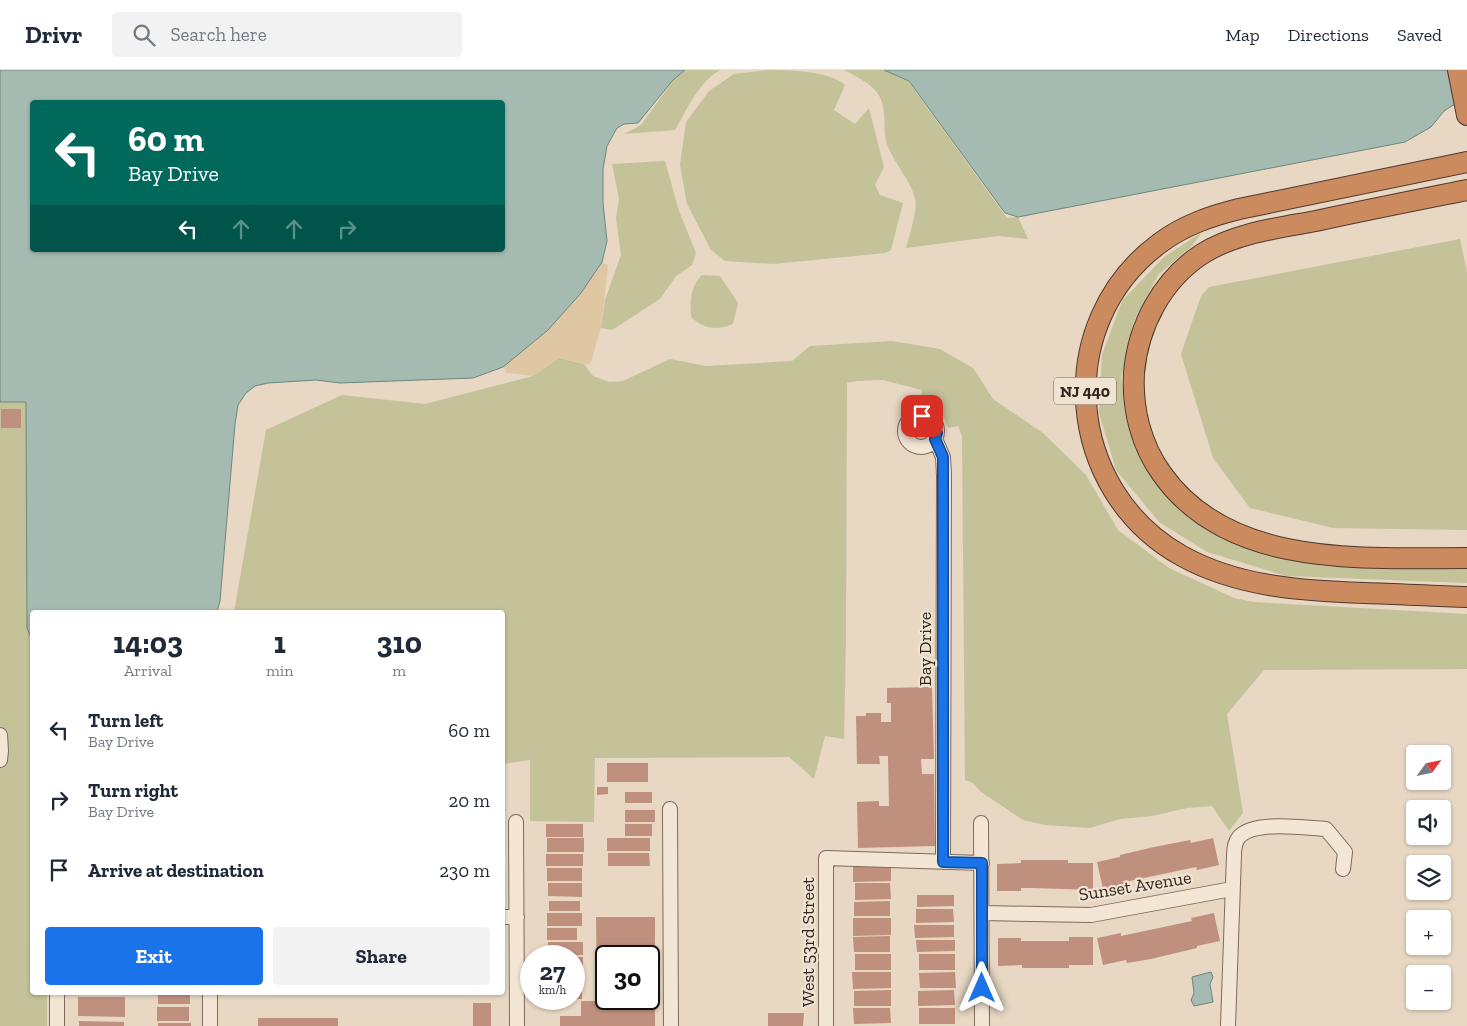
<!DOCTYPE html>
<meta charset="utf-8">
<style>
:root{--surface:#fff;--page:#f2f2f3;--text:#1f2937;--muted:#747a83;--line:#e0e1e3;--accent:#1a73e8}
body{margin:0;font-family:"Zilla Slab",serif;background:var(--page);color:var(--text);height:100vh;display:flex;flex-direction:column;font-size:19px;white-space:nowrap}
*{box-sizing:border-box;margin:0}
p{font-size:16px;color:var(--muted)}
.icon{flex:none;width:28px;height:28px;fill:none;stroke:currentColor;stroke-width:2;stroke-linecap:round;stroke-linejoin:round}
.map{position:relative;flex:1;overflow:hidden}
.drawer{position:absolute;left:30px;top:540px;width:475px;height:385px;display:flex;flex-direction:column;background:var(--surface);border-radius:5px;box-shadow:0 1px 4px #0004}
.drawer>*{flex:none}
.banner{position:absolute;left:30px;top:30px;width:475px;height:152px;border-radius:5px;box-shadow:0 1px 4px #0004;background:#00695c;color:#fff;overflow:hidden}
.needle{width:32px;rotate:57deg}
.controls{position:absolute;left:1406px;top:675px;display:grid;gap:10px}
.controls a{display:grid;place-items:center;width:45px;height:45px;border-radius:5px;background:var(--surface);box-shadow:0 1px 4px #0004;font-size:25px}
.speed{position:absolute;left:520px;top:875px;display:flex;gap:10px;font-size:25px;font-weight:700;text-align:center}
.speed>*{display:grid;place-content:center;width:65px;height:65px;border-radius:50%;background:var(--surface);box-shadow:0 1px 4px #0004;line-height:1}
.speed small{font-size:12px;font-weight:400}
.speed .limit{border:2px solid #111;border-radius:8px;background:#fff;color:#111}
.pin{position:absolute;display:grid;place-items:center;width:42px;height:42px;color:#fff;margin:-21px;border-radius:10px;box-shadow:0 2px 8px #0006}
.me{position:absolute;width:55px;margin:-28px;rotate:0deg;stroke-linejoin:round;filter:drop-shadow(0 0 4px #0008)}
.turn{display:flex;align-items:center;gap:18px;height:105px;padding:0 15px;font-size:22px}
.turn .icon{width:65px;height:65px;stroke-width:2.5}
.turn b{display:block;font-size:35px;line-height:42px}
.lanes{display:flex;align-items:center;height:48px;padding:0 15px;background:#0003;justify-content:center;gap:25px;direction:ltr}
.lanes .off{opacity:.35}
.eta{display:flex;justify-content:space-evenly;align-items:center;height:85px;text-align:center}
.eta b{font-size:30px;font-weight:700;line-height:35px}
.cta{display:flex;gap:10px;margin-top:auto;padding:10px 15px}
.cta a{flex:1;height:58px;border-radius:5px;background:var(--accent);color:#fff;font-size:20px;font-weight:700;line-height:58px;text-align:center}
.cta a+a{background:var(--page);color:var(--text)}
ul{padding:0;list-style:none}
li{display:flex;align-items:center;gap:15px;height:70px;padding:0 15px}
li div{flex:1}
li b{display:block;font-size:19px}
li em{font-style:normal}
header{display:flex;align-items:center;gap:30px;box-sizing:border-box;height:70px;padding:0 25px;background:var(--surface);border-bottom:1px solid var(--line)}
header strong{font-size:24px}
nav{display:flex;gap:28px;margin-inline-start:auto;font-size:18px}
.search{width:350px;height:45px;background:var(--page);display:flex;align-items:center;gap:12px;box-sizing:border-box;padding:0 18px;border-radius:5px;color:var(--muted);font-size:19px}
.map>svg:first-child{display:block}
</style>
<header>
<strong>Drivr</strong>
<div class="search"><svg class="icon" aria-label="search" viewBox="0 0 24 24"><circle cx="10" cy="10" r="6"/><path d="M15 15l6 6"/></svg>Search here</div>
<nav><a>Map</a><a>Directions</a><a>Saved</a></nav>
</header>
<div class="map">
<svg width="1467" height="956" viewBox="0 0 1467 956">
<rect width="100%" height="100%" fill="#e7d7c3"/>
<path fill="#c4c299" d="M686,0H720C699,12 687,39 675,60L624,64L641,55L674,9Z
M768,0C789,0 830,1 845,15L834,40L855,54L869,38L884,97L875,115L880,125L903,133L891,180L885,183L773,194L725,191L711,180L687,134L680,95L686,52L709,21L734,4Z
M844,0H884L908,11L1007,148L1018,147L1028,169L998,166L906,178C909,166 918,140 915,129C912,112 893,92 887,74C882,59 888,38 878,24C872,14 854,5 844,0Z
M665,91L679,141L696,183L692,195L676,206L660,229L612,260L601,258L605,230L621,185L616,148L619,129L612,94Z
M1202,162L1192,176L1158,205L1134,251L1121,308L1135,378L1166,425L1207,461L1264,483L1323,496L1391,499L1467,498V513L1286,506L1207,482L1159,452L1116,400L1099,343L1102,285L1122,231L1164,187Z
M1460,169L1467,202V460L1333,458L1250,438L1213,388L1181,284L1201,226L1209,217Z
M702,205L720,206L738,233L733,254C716,261 704,259 691,247C690,231 690,217 702,205Z
M892,271L940,279L973,298L993,329L1043,363L1086,405L1118,460L1169,498L1234,528L1253,532L1467,544V599L1264,600L1227,644L1243,743L1229,761L1212,736L1187,738L1152,746L1120,749L1090,758L1045,755L1023,750L980,721L973,713L965,710L962,366L958,356L948,358C942,341 939,335 921,330L922,320L883,310L857,311L847,313L846,567L844,669L825,666L814,709L789,687L595,688L594,752L530,751V690L503,694L502,542H234L266,360L342,325L425,334L533,306L559,288L584,294L593,306L609,312L623,311L670,289L706,296L792,291L810,276Z
M26,331L27,558L32,570V922L47,923V956H0V332Z"/>
<path fill="#e0c7a4" d="M602,192L608,196L601,258L590,295L559,288L533,306L507,303L503,297L548,260L581,223Z"/>
<path fill="#a5bbb1" stroke="#6d877d" fill-rule="evenodd" d="M0,0H685L673,10L638,53L624,54L617,58L607,76L603,99V133L607,171L602,192L581,223L548,260L503,297L473,308L340,313L316,310L268,313L255,316L246,323L238,335L235,354L220,531L217,542H32V570L27,558L26,332H0ZM32,32H502V180H32Z
M884,0H1467L1458,32L1444,41L1431,57L1405,72L1018,147L1005,143L909,11Z
M1211,902L1213,907L1210,914L1213,932L1194,936L1191,930L1194,923L1192,907Z"/>
<path fill="#c0907e" fill-rule="evenodd" d="M1,339H21V358H1Z
M932,617L934,689H921L922,704H934L935,776L858,778L857,732L879,731V736H889L888,686H879L880,694H857L856,646H866V643H881V652H891V633H887V618Z
M607,693H648V712H607Z
M597,717H608V724L597,725Z
M625,722H652V733H625Z
M625,740H655V752H625Z
M546,754H583V767H546Z
M625,754H652V766H625Z
M547,768H584V782H547Z
M607,768H650V781H607Z
M1213,768L1219,795L1197,800L1196,797L1125,812L1126,814L1103,819L1097,792L1120,787V785L1154,777L1190,770L1191,773Z
M608,783H649L650,796H608Z
M546,784H583V796H546Z
M1021,790H1068V793H1093V820L1033,818H1021V821H997V794L1021,793Z
M853,795H891V811L853,812Z
M547,798H582V811H547Z
M548,813H582V827L548,826Z
M855,813H890L891,829L855,830Z
M917,825H954V836L917,837Z
M549,831H580V841H549Z
M890,831V846H854V832Z
M916,839H953L954,852L916,853Z
M547,843H582V856H547Z
M1214,843L1220,871L1197,876V878L1151,889L1127,893L1126,890L1103,895L1097,868L1121,863V866L1192,851L1191,848Z
M596,847H655V956H560V946H581V931H597ZM606,886H649V929H606Z
M853,848H891V865L853,866Z
M914,855H954V867L915,868Z
M547,858H577V870H547Z
M890,866V882H854L853,867Z
M1069,867H1093V895H1069V898H1022V895L998,896V868H1021V871H1069Z
M916,870H955V881L917,882Z
M548,872H583V885H548Z
M855,884H891V900H855Z
M919,884H955V900H919Z
M574,887H583V900H574Z
M574,902H582V915H574Z
M852,902H891V918L853,919Z
M955,902L956,918H920L919,903Z
M574,918H582V929H574Z
M891,920V936H854V921Z
M954,920L955,935L918,936V921Z
M158,922H190V934H158Z
M78,927H125V947L78,946Z
M473,933H491V956H473Z
M157,937H189V951H157Z
M853,938H890L891,953L854,954Z
M919,938H955V954H919Z
M768,943H804L803,956H768Z
M258,948H338V956H258Z
M79,951L124,952V956H79Z
M158,953H191V956H158Z"/>
<g fill="none" stroke-linecap="round" stroke-linejoin="round">
<defs>
<path id="minor" d="M905 361a16 16 0 1 1 32 0a16 16 0 1 1-32 0Z
M935,369L943,387L944,405L943,792
M0,665L1,681L0,690
M670,739L671,956
M516,752L517,956
M981,753L982,956
M982,843L1091,845L1232,819
M502,847H517
M210,922V956
M57,956V922
M826,956V788L982,793
M1228,956L1234,785C1234,779 1235,772 1239,767C1254,750 1305,758 1326,759L1345,782L1343,799"/>
<path id="highway" d="M1458,0L1467,45
M1467,92L1239,139C1211,146 1184,155 1160,173C1051,253 1065,421 1182,486C1238,517 1303,521 1365,523C1399,524 1433,526 1467,527
M1467,120C1417,130 1366,140 1316,151C1278,158 1235,163 1202,184C1162,210 1138,256 1134,303C1132,339 1141,375 1162,404C1229,499 1365,488 1467,488"/>
</defs>
<use href="#minor" stroke="#7f6a5c" stroke-width="16"/>
<use href="#highway" stroke="#4d3930" stroke-width="22"/>
<use href="#minor" stroke="#f3e6d5" stroke-width="14"/>
<use href="#highway" stroke="#cc8b5e" stroke-width="20"/>
</g>
<g fill="none" stroke-linecap="round" stroke-linejoin="round">
<defs>
<path id="route" d="M922,346L933,352L937,363L935,369L943,387V792L982,793V918"/>
</defs>
<use href="#route" stroke="#114b97" stroke-width="12"/>
<use href="#route" stroke="#1a73e8" stroke-width="9"/>
</g>
<g text-anchor="middle" stroke-width="4.5" stroke-linejoin="round" paint-order="stroke">
<rect fill="#f0e3d2" stroke="#6a5e54" stroke-width="1" x="1054" y="307.5" width="62" height="27" rx="4"/>
<g font-size="16" font-weight="bold" fill="#31251e">
<text x="1085" y="327">NJ 440</text>
</g>
<g font-size="18" fill="#31251e" stroke="#f0e3d2">
<text transform="translate(925 579) rotate(-90)" y="6">Bay Drive</text>
<text transform="translate(1135 816) rotate(-9)" y="6">Sunset Avenue</text>
<text transform="translate(808 872) rotate(-90)" y="6">West 53rd Street</text>
</g>
</g>
</svg>
<div class="controls">
<a><svg class="needle" viewBox="-14 -14 28 28"><path d="M0-13l5 13h-10z" fill="#e53935"/><path d="M0 13l5-13h-10z" fill="#747a83"/></svg></a>
<a><svg class="icon" aria-label="sound" viewBox="0 0 24 24"><path d="M4 9h4l5-4v14l-5-4H4zM17 9q2 3 0 6"/></svg></a>
<a><svg class="icon" aria-label="layers" viewBox="0 0 24 24"><path d="M12 4l9 5-9 5-9-5zM3 14l9 5 9-5"/></svg></a>
<a>+</a>
<a>−</a>
</div>
<div class="speed"><div>27<small>km/h</small></div><div class="limit">30</div></div>
<div class="pin" style="left:922px;top:346px;background:#d93025"><svg class="icon" aria-label="arrive" viewBox="0 0 24 24"><path d="M6 21V4h12l-3 4 3 4H6"/></svg></div>
<svg class="me" style="left:982px;top:918px" viewBox="-20 -20 40 40"><path d="M0-17L14 15 0 8-14 15z" fill="#1a73e8" stroke="#fff" stroke-width="4"/></svg>
<div class="banner">
<div class="turn"><svg class="icon" aria-label="left" viewBox="0 0 24 24"><path d="M17 20v-9H6M10 6l-5 5 5 5"/></svg><div><b>60 m</b>Bay Drive</div></div>
<div class="lanes"><svg class="icon" aria-label="left" viewBox="0 0 24 24"><path d="M17 20v-9H6M10 6l-5 5 5 5"/></svg><svg class="icon off" aria-label="ahead" viewBox="0 0 24 24"><path d="M12 20V5M6 11l6-6 6 6"/></svg><svg class="icon off" aria-label="ahead" viewBox="0 0 24 24"><path d="M12 20V5M6 11l6-6 6 6"/></svg><svg class="icon off" aria-label="right" viewBox="0 0 24 24"><path d="M7 20v-9h11M14 6l5 5-5 5"/></svg></div>
</div>
<section class="drawer">
<div class="eta">
<div><b>14:03</b><p>Arrival</p></div>
<div><b>1</b><p>min</p></div>
<div><b>310</b><p>m</p></div>
</div>
<ul>
<li><svg class="icon" aria-label="left" viewBox="0 0 24 24"><path d="M17 20v-9H6M10 6l-5 5 5 5"/></svg><div><b>Turn left</b><p>Bay Drive</p></div><em>60 m</em></li>
<li><svg class="icon" aria-label="right" viewBox="0 0 24 24"><path d="M7 20v-9h11M14 6l5 5-5 5"/></svg><div><b>Turn right</b><p>Bay Drive</p></div><em>20 m</em></li>
<li><svg class="icon" aria-label="arrive" viewBox="0 0 24 24"><path d="M6 21V4h12l-3 4 3 4H6"/></svg><div><b>Arrive at destination</b></div><em>230 m</em></li>
</ul>
<div class="cta"><a>Exit</a><a>Share</a></div>
</section>
</div>
